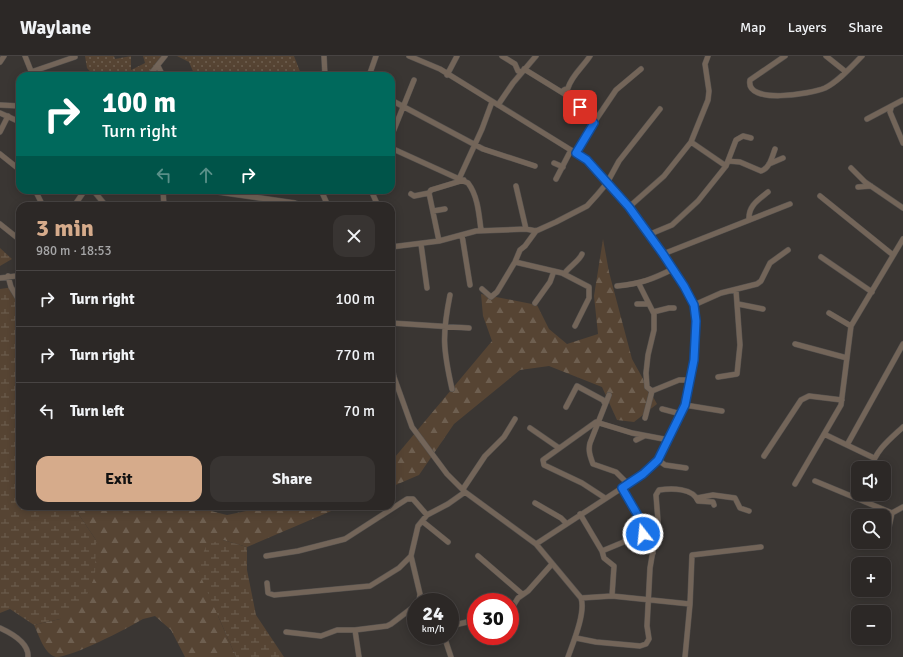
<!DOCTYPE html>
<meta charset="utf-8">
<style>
:root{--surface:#2c2826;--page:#383432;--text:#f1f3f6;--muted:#a6a6a7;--line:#484443;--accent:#d6ab8b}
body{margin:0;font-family:Signika,sans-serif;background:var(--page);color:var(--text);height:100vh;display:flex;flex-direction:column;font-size:15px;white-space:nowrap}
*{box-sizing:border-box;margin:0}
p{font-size:13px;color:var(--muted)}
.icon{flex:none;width:22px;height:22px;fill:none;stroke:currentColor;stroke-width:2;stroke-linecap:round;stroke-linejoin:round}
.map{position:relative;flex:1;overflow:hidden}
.panel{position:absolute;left:16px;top:146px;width:379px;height:308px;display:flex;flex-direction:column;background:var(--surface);border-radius:12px;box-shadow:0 2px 10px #0003,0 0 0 1px var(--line)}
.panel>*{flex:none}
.top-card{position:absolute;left:16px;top:16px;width:379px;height:122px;border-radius:12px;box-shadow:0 2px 10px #0003,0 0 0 1px var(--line);background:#00695c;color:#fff;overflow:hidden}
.controls{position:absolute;left:851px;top:405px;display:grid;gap:8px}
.controls a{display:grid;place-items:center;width:40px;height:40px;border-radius:8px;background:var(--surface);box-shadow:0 2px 10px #0003,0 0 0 1px var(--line);font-size:20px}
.speed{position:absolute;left:407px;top:537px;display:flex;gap:8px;font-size:20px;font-weight:700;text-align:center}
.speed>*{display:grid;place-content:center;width:52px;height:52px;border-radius:50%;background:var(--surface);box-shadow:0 2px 10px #0003,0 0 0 1px var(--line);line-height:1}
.speed small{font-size:10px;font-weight:400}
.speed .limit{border:6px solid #d22;background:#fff;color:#111}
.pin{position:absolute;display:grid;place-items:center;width:34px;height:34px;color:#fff;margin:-17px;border-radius:8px;box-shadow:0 2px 6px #0006}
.me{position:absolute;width:44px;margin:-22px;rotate:344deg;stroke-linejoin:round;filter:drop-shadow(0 0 3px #0008)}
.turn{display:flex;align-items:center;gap:14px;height:84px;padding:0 20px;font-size:18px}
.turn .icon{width:52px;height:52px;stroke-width:2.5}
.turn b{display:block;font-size:28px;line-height:34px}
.lanes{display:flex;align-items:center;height:38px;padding:0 20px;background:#0003;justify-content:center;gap:20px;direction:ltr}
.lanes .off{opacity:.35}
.round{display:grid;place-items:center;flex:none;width:42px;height:42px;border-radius:12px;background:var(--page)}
.overview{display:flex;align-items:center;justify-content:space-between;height:68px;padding:0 20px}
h1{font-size:24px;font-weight:700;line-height:30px;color:var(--accent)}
.cta{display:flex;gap:8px;margin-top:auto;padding:8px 20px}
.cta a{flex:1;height:46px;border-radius:12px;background:var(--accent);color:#111;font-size:16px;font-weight:700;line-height:46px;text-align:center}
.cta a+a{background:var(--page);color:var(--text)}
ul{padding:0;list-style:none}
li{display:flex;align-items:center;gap:12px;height:56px;padding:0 20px;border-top:1px solid var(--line)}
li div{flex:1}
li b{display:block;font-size:15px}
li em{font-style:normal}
header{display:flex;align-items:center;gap:24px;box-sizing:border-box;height:56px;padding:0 20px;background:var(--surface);border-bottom:1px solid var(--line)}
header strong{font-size:19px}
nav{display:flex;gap:22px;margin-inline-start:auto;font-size:14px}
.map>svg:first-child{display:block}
</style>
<header>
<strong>Waylane</strong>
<nav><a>Map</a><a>Layers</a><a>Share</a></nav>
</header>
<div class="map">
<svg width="903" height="601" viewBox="0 0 903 601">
<defs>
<pattern id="grass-dots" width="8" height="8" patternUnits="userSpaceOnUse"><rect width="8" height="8" fill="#564433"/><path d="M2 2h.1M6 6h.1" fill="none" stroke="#6e5f50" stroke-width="1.8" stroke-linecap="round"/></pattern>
<pattern id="forest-firs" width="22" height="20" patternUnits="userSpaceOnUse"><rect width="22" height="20" fill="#564433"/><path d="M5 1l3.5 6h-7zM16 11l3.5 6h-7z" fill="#6e5f50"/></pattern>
<pattern id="wetland-marsh" width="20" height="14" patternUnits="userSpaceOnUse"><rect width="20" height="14" fill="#564433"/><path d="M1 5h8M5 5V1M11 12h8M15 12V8" fill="none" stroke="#6e5f50"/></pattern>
</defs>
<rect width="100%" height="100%" fill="#3a3633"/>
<path fill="url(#grass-dots)" d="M85,0H114L115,3L131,0V14L145,7L143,0H168L145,20H94L87,12Z
M177,0H294L301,18L298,20H195L189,6Z"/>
<path fill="url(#forest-firs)" d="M603,183L609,216L632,303L657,348L634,366L617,364L602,331L549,310L520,314L454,368L419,419L391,431V403L395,401L492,285L483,260L481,238L537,249L549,273L567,288L598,278L594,240Z
M73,450H191L227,459L271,450H343L247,491L223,484L218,560L236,601H185L171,574L155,560L143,563C126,573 73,601 56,601C44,598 39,579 34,569L60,563L96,484Z"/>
<path fill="url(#wetland-marsh)" d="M0,192L12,203L0,210Z
M20,230V450H73L96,484L95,520L83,548L60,563L34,569L10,553L0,557V233Z
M223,484L247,491V514L256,559L284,601H236L197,512L207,488Z"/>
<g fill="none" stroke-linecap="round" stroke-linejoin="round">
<defs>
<path id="minor" d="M25,0L33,20
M324,0L325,20
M409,0L440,13L587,104L629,151L673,213L694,249L697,280L691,324L685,349L658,404L628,428L536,488
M502,0L515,8L518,15L522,16
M785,0L750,24C745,49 811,38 825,32C839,25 851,11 862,0
M826,0L846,16
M0,6L4,0
M158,10L163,20
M524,13L563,37L564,34L568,32C572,19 583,11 590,0
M31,16L75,1
M447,19L457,0
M149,20L165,0
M369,20L376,0
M563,37L581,51L594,67
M391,44L483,93L535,110
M0,49L20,50
M498,49L513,27L536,0
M891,52L890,56L903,87
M0,57L20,66
M867,63L903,44
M0,76L8,60
M391,81L414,24
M691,86L726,110
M391,92L468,127C478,140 479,159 481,174
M576,97L593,68L616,34L641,13
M0,98L20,114
M729,105L740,106L761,115C770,112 772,101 775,93
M554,107L563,111
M769,108L783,102
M851,112L865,126L903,152
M459,123L482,73L492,46
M556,123L571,94
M516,130L526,173
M858,131L871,130
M35,134L43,150
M93,134L106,150
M163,134L164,150
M204,134L295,147L304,150
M321,134L328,150
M371,134L378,150
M429,137L439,185
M411,138L414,140L429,137L431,134L464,124
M820,140L893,199
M74,150L85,134
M629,151L664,120L691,86L708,44L709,35L705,8L708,0
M433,155L445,153
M749,164C748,150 758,144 768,136
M0,168L20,184
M462,179L470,229
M648,179L672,169L698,145L726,110L736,84L743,80L751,82
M421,188L427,232
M391,191L439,185L476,175L526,173L536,175L556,166L587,150L597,139L607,127L619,105L660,53
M663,198L790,148
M821,201L872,236
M515,206L562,217L589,231V242L575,270
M564,218C569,211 580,204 582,198
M8,220L11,231L20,246
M0,222L16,220L20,217
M639,228L654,258V274L648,299L646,317L647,331L652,335
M617,230C640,228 653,223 673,213
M482,233L491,241L497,236L515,206L520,194L525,190L536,175
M450,239C442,279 443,293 452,333
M535,247L550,226L554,215
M637,248H648
M738,248L763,253
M694,249L721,237L757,228L761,225L770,207L788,194
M653,256L669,252H674
M829,257L851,270
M391,267L469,272
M795,288L847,302
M391,306L394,321L412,371L447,418L465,436L536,488L581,542C586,556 573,587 568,601
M718,321L737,318L740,289L736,234
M652,335L679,324H691
M609,339L590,387C588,394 590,400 593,408L616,416L628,428
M685,349L722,355
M566,351L577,330L603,344L605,348
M662,353L681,358
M645,362L652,335
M530,372L559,392
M824,378L874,402
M636,384L644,380
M847,389L903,288
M764,400L801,344L809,340L842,344
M658,404L665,409L686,412
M871,412C876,394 889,384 903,371
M815,425L892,457
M795,428L841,349L851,270L903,183
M622,431L644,470L643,478L653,497
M463,433L485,400L504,381L515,363
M605,442L582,427L544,409L543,404L596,366L632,377L669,384
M697,442L713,439L735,442L740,452L749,455
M535,447L561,462L566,467
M580,458L602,495L604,502L614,510L612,540
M422,465L448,486
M647,470L658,465L656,439L659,434C672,432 693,432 698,445L713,446L714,449
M889,471L892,457L903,451
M602,495L643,478
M266,500L298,495L345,483L407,443H413L427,459
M478,500L522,538
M267,527L268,537L274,539L370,530L399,512L411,500
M581,542L612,540L690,548
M419,546L420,538L411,500L418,470L427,459L448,448L465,436
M510,555L518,542L528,535L552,508
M450,570L476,564
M0,572C11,577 29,587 28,601
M355,574L359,601
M286,576L321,580L337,574H355L387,570L391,568L416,549
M444,580L451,601
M576,582L596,586L640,590L646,588L649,583L647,570L650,512L656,477L654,472L644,470
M685,601L690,548L692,499L761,491"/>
</defs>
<use href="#minor" stroke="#56524f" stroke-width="6"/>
<use href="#minor" stroke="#736559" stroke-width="5"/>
</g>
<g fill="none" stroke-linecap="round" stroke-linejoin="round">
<defs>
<path id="route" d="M580,51L594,67L576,97L587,104L629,151L663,198L684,230L694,249L696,265L694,304L685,349L658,404L643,418L622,432L644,470L643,478"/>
</defs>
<use href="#route" stroke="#114b97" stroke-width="10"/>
<use href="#route" stroke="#1a73e8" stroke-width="7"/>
</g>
</svg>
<div class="controls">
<a><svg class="icon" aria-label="sound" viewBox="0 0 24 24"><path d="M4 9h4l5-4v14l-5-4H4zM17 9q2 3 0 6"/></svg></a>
<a><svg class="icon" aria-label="search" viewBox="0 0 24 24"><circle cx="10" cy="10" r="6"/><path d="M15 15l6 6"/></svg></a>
<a>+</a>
<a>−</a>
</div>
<div class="speed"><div>24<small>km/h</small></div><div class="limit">30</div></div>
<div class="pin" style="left:580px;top:51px;background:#d93025"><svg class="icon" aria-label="arrive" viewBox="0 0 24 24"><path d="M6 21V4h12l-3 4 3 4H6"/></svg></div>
<svg class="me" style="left:643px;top:478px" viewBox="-20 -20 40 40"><circle r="17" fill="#1a73e8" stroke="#fff" stroke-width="3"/><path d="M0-11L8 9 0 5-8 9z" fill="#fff"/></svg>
<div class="top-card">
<div class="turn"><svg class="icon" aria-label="right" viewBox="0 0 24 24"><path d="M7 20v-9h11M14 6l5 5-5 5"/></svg><div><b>100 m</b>Turn right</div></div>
<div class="lanes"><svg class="icon off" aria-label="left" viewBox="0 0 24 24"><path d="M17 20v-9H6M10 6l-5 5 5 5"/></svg><svg class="icon off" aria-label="ahead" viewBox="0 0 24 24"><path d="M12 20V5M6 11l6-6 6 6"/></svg><svg class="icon" aria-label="right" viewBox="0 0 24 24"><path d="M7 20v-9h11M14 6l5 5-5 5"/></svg></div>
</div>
<section class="panel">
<div class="overview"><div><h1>3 min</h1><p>980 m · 18:53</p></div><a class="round"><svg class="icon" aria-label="close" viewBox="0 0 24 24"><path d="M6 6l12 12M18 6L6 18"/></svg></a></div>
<ul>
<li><svg class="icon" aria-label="right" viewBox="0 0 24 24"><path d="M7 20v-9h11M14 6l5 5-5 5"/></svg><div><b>Turn right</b></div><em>100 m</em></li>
<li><svg class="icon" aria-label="right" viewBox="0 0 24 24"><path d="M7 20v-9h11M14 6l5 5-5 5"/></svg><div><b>Turn right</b></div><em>770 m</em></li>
<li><svg class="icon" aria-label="left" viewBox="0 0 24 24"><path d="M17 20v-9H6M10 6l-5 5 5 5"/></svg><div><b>Turn left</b></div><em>70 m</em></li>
</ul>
<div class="cta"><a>Exit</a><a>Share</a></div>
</section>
</div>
